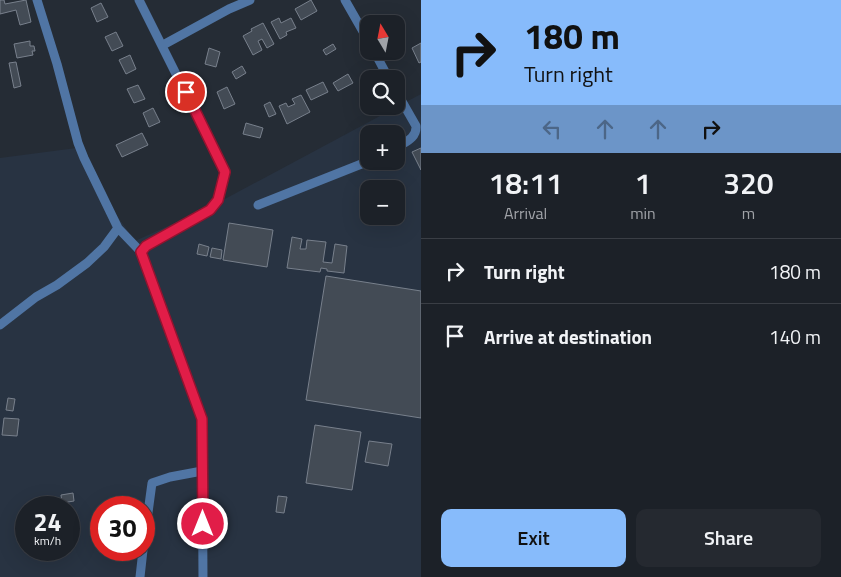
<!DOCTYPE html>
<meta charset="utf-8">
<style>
:root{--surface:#1c2128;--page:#252930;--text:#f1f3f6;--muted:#a0a3a8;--line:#3a3e45;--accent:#87bbfb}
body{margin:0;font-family:"Titillium Web",sans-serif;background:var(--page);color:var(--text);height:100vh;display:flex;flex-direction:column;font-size:19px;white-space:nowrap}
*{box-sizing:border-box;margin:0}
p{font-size:16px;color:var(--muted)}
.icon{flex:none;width:28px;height:28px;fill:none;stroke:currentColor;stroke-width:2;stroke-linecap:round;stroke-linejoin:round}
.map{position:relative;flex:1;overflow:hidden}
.drawer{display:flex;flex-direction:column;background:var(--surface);width:420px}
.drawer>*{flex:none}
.banner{background:#87bbfb;color:#111;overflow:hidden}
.needle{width:32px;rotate:350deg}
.tools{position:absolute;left:360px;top:15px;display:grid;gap:10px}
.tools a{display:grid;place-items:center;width:45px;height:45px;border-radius:10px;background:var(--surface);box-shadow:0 5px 20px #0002,0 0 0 1px var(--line);font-size:25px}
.speed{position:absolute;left:15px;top:496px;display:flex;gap:10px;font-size:25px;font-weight:700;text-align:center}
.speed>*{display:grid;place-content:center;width:65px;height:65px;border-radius:50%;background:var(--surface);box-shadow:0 5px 20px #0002,0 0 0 1px var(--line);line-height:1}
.speed small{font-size:12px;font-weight:400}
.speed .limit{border:8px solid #d22;background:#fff;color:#111}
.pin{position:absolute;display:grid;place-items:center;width:42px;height:42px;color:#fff;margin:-21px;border:2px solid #fff;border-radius:50%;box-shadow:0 1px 5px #0007}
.me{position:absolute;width:55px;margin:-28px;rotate:0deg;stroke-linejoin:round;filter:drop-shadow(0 0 4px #0008)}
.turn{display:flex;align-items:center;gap:18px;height:105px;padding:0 20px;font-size:22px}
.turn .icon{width:65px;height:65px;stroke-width:2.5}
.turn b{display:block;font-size:35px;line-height:42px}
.lanes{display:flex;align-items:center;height:48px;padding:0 20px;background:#0003;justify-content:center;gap:25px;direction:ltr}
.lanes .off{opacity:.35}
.eta{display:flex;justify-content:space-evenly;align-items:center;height:85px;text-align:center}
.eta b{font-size:30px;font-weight:600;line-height:35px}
.button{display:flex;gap:10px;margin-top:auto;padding:10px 20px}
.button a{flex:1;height:58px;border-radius:10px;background:var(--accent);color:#111;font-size:20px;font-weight:600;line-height:58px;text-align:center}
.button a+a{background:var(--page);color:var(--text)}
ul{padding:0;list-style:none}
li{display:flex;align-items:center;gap:15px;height:65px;padding:0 20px;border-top:1px solid var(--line)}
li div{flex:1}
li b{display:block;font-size:19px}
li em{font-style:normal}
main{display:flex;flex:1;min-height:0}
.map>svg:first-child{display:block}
</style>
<main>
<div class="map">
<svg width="421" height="577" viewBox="0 0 421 577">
<rect width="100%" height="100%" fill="#252c35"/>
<path fill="#283342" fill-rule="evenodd" d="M421,94V577H0V158L84,147L105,199L135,241L210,207ZM369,134H396V161H369ZM369,189H396V216H369ZM26,508H69V550H26ZM101,508H144V550H101Z"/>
<path fill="#434b55" stroke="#78808c" d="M0,0H4L5,4L26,0L31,22L20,25L16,10L0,14Z
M311,0L317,11L301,20L295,9Z
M101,3L108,17L97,22L91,8Z
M279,18L281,23L291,18L296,28L286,32L287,35L280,39L271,22Z
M263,23L274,44L267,48L262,39L258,41L262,50L253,55L243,36L252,31L251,29Z
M116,32L123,46L112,51L105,37Z
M30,41V46H34L35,51H32L33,55L17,58L14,44Z
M421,43V62L419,63L412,48Z
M333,44L336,49L326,55L323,50Z
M209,48L220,52L216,67L205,64Z
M130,55L136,69L126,74L119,60Z
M16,62L21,86L14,88L9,63Z
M242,66L246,73L236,79L232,72Z
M348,74L353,83L338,91L333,83Z
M323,82L328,92L311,100L306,90Z
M138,85L145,99L134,103L127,89Z
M227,87L235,104L224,109L217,92Z
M301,95L310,112L287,124L279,106L286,103L288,107L295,104L292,99Z
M270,102L276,114L269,117L264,105Z
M153,108L160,122L149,127L143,113Z
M246,123L263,128L260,138L243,134Z
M142,133L148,145L122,157L116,145Z
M421,148V170L412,152Z
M229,223L273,230L267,267L223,260Z
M292,237L302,239L300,249H306L307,240L326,242L323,262L332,263L335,244L347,246L344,273L327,271V269L321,268L320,272L287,268Z
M199,244L209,247L207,256L197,254Z
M212,248L222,250L221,259L210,257Z
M326,276L421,291V418L306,400Z
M8,398L15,399L13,411L6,410Z
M4,418L19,419L17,436L2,435Z
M315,425L361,432L352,490L306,483Z
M369,441L392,444L388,466L365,462Z
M73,493L74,501L62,503L61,495Z
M278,496L287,497L284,513L276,512Z
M59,500L60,508H50L49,501Z"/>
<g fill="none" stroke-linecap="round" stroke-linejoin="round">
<path stroke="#5075a4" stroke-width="9" d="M139,0L225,172L218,200L210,210L147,246L141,252
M345,0L369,42
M163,45L229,9L250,0
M374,51L389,79
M396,91L416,126C417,138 405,142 396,148
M258,205L369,161
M118,228L141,252L202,419L203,577
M0,325L36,297L57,285L87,263L104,247L118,228L84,158L78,143L57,64L37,0
M144,542L152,483L170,477L202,471
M140,577L143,550"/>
</g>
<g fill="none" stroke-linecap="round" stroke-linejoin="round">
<defs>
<path id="route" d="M186,92L225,172L218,200L210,210L146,246L141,252L202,419L203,524"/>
</defs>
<use href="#route" stroke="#92132f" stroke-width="12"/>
<use href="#route" stroke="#e11d48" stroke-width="9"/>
</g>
</svg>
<div class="tools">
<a><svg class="needle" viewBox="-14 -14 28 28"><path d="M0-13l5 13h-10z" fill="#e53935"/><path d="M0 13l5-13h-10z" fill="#a0a3a8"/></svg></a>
<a><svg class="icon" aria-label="search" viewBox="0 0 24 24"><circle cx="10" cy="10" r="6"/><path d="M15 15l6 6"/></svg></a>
<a>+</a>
<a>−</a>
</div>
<div class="speed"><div>24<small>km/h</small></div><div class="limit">30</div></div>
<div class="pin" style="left:186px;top:92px;background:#d93025"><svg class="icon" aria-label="arrive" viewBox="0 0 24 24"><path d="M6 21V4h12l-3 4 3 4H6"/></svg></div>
<svg class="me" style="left:203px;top:524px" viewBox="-20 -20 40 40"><circle r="17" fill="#e11d48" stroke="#fff" stroke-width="3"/><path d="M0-11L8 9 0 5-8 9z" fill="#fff"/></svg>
</div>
<section class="drawer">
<div class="banner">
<div class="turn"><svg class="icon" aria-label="right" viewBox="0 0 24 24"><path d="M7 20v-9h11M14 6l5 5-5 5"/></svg><div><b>180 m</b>Turn right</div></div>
<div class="lanes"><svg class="icon off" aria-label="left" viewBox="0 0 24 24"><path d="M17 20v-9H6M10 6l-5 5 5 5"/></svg><svg class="icon off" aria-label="ahead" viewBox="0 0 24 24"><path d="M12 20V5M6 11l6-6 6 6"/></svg><svg class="icon off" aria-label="ahead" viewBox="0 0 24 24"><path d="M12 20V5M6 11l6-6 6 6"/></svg><svg class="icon" aria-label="right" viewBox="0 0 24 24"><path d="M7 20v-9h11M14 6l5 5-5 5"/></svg></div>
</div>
<div class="eta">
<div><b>18:11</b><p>Arrival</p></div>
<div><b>1</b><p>min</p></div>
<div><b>320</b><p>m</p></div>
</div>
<ul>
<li><svg class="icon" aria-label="right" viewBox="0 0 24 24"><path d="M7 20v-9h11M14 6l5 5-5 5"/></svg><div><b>Turn right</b></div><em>180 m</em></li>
<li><svg class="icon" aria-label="arrive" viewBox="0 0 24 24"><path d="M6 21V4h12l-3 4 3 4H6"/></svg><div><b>Arrive at destination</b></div><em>140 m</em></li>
</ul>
<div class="button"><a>Exit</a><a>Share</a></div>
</section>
</main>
